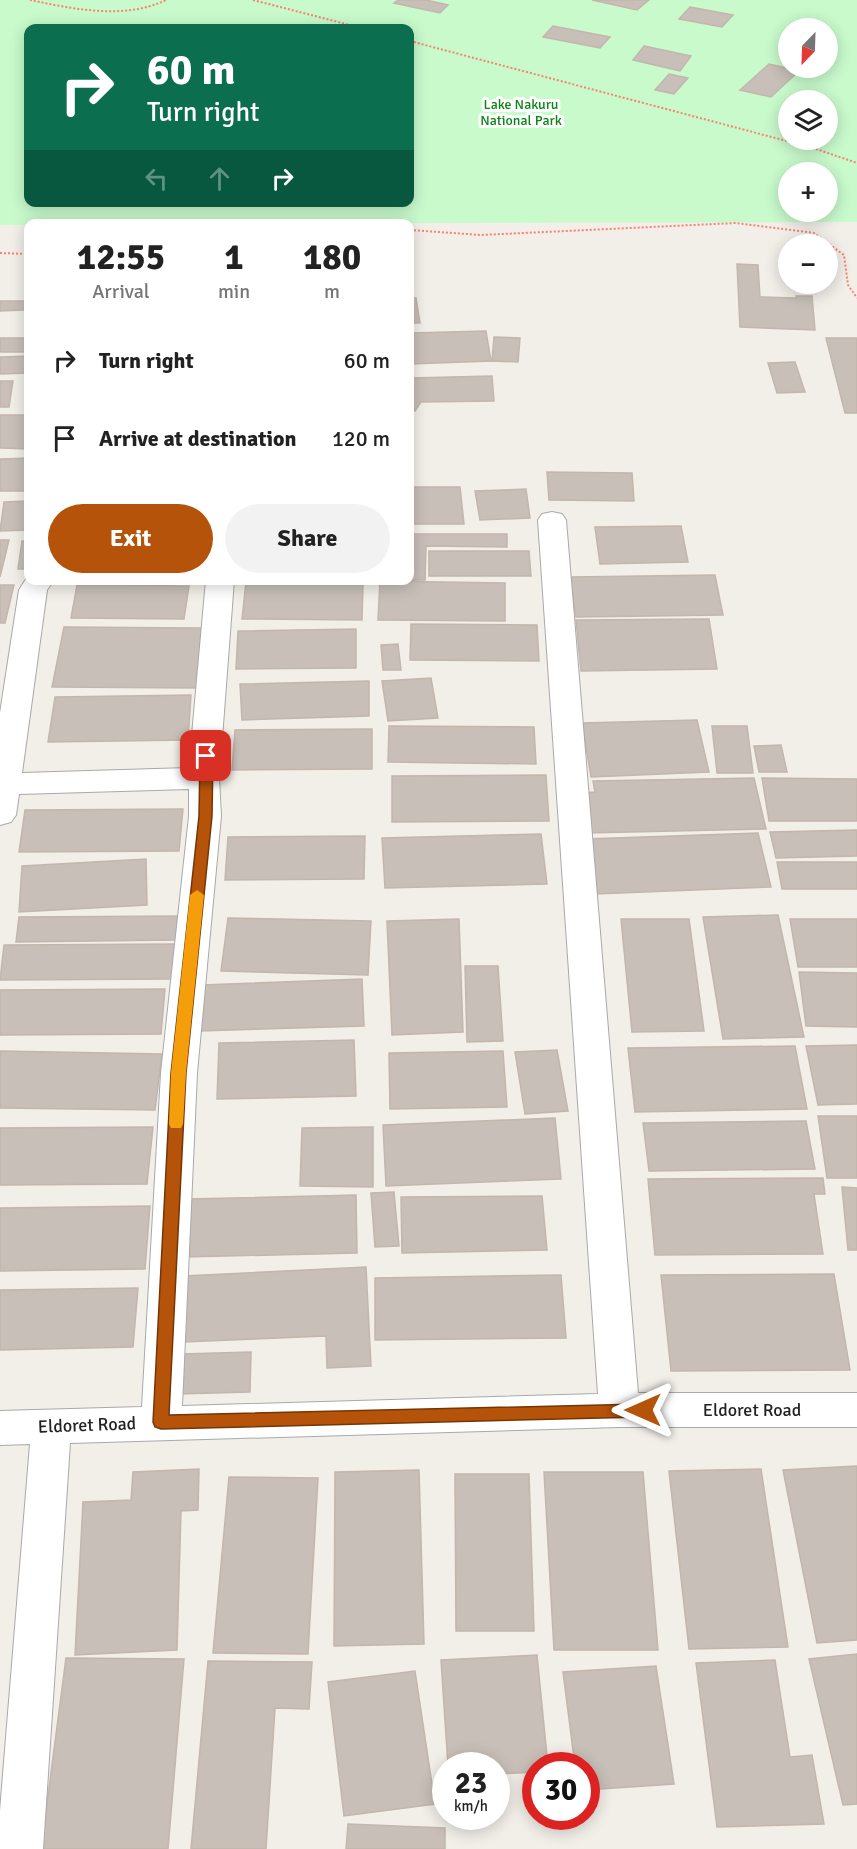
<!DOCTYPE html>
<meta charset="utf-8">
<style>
:root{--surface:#fff;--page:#f2f2f2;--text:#222;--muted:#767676;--accent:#b45309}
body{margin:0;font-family:Signika,sans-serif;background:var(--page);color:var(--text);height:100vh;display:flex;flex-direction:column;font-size:22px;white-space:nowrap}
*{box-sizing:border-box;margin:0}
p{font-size:20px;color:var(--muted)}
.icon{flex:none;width:33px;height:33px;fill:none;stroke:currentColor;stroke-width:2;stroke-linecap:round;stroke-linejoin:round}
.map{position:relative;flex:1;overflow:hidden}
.panel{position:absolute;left:24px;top:219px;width:390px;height:366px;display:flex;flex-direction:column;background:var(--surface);border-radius:12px;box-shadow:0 3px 15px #0003}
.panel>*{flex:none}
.top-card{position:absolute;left:24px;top:24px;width:390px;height:183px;border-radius:12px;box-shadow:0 3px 15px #0003;background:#0b6e4f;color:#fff;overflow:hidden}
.needle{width:39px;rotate:203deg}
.fabs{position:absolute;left:778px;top:18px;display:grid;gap:12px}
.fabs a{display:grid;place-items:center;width:60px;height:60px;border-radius:50%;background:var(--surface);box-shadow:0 3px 15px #0003;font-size:30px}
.speed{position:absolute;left:432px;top:1752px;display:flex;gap:12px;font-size:30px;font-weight:700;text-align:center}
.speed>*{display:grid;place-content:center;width:78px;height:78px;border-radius:50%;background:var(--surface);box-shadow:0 3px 15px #0003;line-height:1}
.speed small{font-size:15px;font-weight:400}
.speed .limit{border:9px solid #d22;background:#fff;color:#111}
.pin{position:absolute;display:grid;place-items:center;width:51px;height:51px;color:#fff;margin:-26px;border-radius:12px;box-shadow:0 3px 9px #0006}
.me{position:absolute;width:66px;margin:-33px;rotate:270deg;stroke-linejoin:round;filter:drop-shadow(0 0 4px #0008)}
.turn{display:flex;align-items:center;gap:21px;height:126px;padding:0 24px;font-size:27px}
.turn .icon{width:78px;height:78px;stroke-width:2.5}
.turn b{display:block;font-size:42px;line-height:51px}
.lanes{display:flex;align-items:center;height:57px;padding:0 24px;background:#0003;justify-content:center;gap:30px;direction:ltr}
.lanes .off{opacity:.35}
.eta{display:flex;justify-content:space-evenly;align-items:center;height:102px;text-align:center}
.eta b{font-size:36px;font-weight:700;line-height:42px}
.button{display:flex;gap:12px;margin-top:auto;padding:12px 24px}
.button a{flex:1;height:69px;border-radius:36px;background:var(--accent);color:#fff;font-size:24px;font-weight:700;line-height:69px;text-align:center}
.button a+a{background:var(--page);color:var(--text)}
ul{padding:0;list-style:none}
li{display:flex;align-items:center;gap:18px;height:78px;padding:0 24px}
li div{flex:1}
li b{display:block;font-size:22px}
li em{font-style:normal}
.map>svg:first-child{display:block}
</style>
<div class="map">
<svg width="857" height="1849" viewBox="0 0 857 1849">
<rect width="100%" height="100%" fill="#f2efe9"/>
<path fill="#c8facc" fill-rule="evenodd" d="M0,0H857V222L28,224V225H0ZM28,28H410V202H28ZM789,28H828V68H789ZM789,100H828V140H789ZM789,172H828V212H789Z"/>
<path fill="#c7bfb8" stroke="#c4b6ab" stroke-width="1.5" d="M398,0H426L448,5L440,13L394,3Z
M592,0H649L637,10Z
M690,7L733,15L722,27L679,19Z
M553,26L610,37L600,48L543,37Z
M644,46L691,56L680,71L633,60Z
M769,64L799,71L771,97L740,90Z
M669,74L688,78L674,94L655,90Z
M737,264L758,265L760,297L797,298L796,296H812L815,330L740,327Z
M410,298H416L420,323H410Z
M0,301H25L24,310L0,311Z
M486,331L491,361L410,364V333Z
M494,337L520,338L518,362L492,361Z
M0,338H28V352H0Z
M826,338H857V413H845Z
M28,356V373L0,374V357Z
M795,362L805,392L777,393L768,363Z
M492,376L494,401L421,402L415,411H410V378Z
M0,381H13L9,407H0Z
M0,415H28V449L0,448Z
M28,458V491H0V459Z
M547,472L632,473L634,501L549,500Z
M410,487H460L464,524H410Z
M526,489L530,518L480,520L475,491Z
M28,501V530L0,531L4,502Z
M681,526L688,562L600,564L595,527Z
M410,534H507V547L426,546L425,580H410Z
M0,540H9L0,577Z
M22,541H28V569H18Z
M429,551H529L531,576H429Z
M715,575L723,615L576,617L570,577Z
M380,581L505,583V621L378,620Z
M246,582L363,583L362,620L242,619Z
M0,585H14L5,623H0Z
M77,585L189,586L184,619L71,618Z
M709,619L717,669L581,671L576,620Z
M411,624L537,625L539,661L410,660Z
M64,627L202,628L196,688L52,687Z
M356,629V668L236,669L238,631Z
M398,644L401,670H383L381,645Z
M431,678L438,718L388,721L382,681Z
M369,681V716L242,720L240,684Z
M191,695L188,740L48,742L55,697Z
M697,720L709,772L591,777L582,723Z
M389,726L534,727L536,764L388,762Z
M712,726H747L753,773H717Z
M372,729V769L232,770L235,730Z
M781,745L787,772H759L754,746Z
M546,775L549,821L392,822V776Z
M754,778L766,829L586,833L580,793L595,792L593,781Z
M762,778L857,779V821H769Z
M183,809L179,851L19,852L25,810Z
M857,830V856L776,858L770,832Z
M758,833L771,887L595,894L586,839Z
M541,834L547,884L385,888L382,838Z
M365,836L364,879L225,880L228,837Z
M146,859L147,905L19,912L22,866Z
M777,862H857V889H782Z
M778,915L804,1037L723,1039L703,917Z
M178,916L176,940L16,942L19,917Z
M228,918L371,921L368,975L221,971Z
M459,919L463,1032L392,1035L387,921Z
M621,919H689L704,1031L632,1032Z
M790,919H857V967H798Z
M176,944L173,979L0,980L4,945Z
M465,966H498L503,1041L467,1042Z
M799,972L857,973V1027L806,1026Z
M362,979L364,1026L200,1031L201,985Z
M165,989L161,1034L0,1035V990Z
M354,1040L356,1096L217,1099L219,1043Z
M857,1045V1104L818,1105L806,1046Z
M795,1046L807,1109L635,1112L628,1048Z
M557,1050L568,1111L525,1114L515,1052Z
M0,1051L162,1054L155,1110L0,1108Z
M503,1051L507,1107L390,1109L389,1053Z
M818,1116H857V1178H827Z
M555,1118L561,1179L386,1186L383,1125Z
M806,1121L815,1169L649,1171L643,1123Z
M153,1127L147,1184L0,1185V1128Z
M373,1127V1187L300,1186L302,1128Z
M823,1178L825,1194H814L823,1254L655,1255L648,1179Z
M842,1187L857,1188V1250H848Z
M394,1192L399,1246L375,1247L371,1193Z
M356,1195L357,1253L185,1257L188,1199Z
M542,1196L547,1250L402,1253L401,1197Z
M150,1206L145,1269L0,1271V1208Z
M366,1267L371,1366L327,1368L326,1336L183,1342V1276Z
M834,1274L850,1370L671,1371L661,1275Z
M561,1275L566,1338L375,1340V1278Z
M138,1288L133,1347L0,1350V1290Z
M251,1352L250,1392L179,1394L182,1354Z
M857,1466V1640L817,1643L783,1470Z
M199,1469L198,1510L181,1511L177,1650L75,1655L83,1502L131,1500L133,1472Z
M761,1469L788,1647L689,1649L669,1471Z
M419,1470L424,1644L334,1646L335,1472Z
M544,1472H643L658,1650H554Z
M455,1474H529L534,1631H456Z
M229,1477L318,1478L308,1654L213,1653Z
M857,1654V1804L843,1805L809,1659Z
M537,1655L548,1766H536V1772L496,1774V1766H448L441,1660Z
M66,1658L184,1659L168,1849H41Z
M775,1660L790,1757L812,1755L824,1824L717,1827L696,1663Z
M208,1661L312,1662L309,1709L275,1708L266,1849H191Z
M656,1666L674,1784L586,1790V1766H575L563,1672Z
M415,1671L435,1804L344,1816L328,1682Z
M348,1824L445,1828V1849H346Z"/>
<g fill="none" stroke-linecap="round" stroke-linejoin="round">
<defs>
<path id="street" d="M552,512L562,514L566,520L638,1393H857V1427H619L70,1443L43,1849H0V1811L30,1444L0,1445V1411L142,1407L161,1073L189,816V789L19,794L16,815L11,822L0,825V713L19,590L28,576V580H54L47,590L22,773L189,768L206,580H234L219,778L221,816L197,1073L182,1406L598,1394L538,520L542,514Z"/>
</defs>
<use href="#street" stroke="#a9a9a9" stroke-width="2"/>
<path stroke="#fa8072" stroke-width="2" stroke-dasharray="2 2" stroke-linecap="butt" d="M30,0C73,9 125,20 166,0
M253,0L361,28
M410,41L813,148L857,163
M410,230L481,235L736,223L814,233L844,255L848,285L857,298
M0,253L28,254"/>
<use href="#street" fill="#fff" fill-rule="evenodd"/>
</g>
<path fill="#b45309" stroke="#753606" stroke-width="1.5" d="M206,752L213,756L212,816L186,1073L169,1415L643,1404L649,1406L651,1410L649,1415L643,1417L161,1429L155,1427L153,1422L171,1073L199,816L200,756Z"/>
<path fill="#f59e0b" d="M197,890L204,895L186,1073L183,1124L181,1128H171L169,1124L171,1073L190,895Z"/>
<g text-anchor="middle" stroke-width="6" stroke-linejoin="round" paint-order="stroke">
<g font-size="14" fill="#0c8416" stroke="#fff">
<text x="521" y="109">Lake Nakuru<tspan x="521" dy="16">National Park</tspan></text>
</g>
<g font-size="18" fill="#222" stroke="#fff">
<text x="752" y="1416">Eldoret Road</text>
<text transform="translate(87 1425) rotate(-2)" y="6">Eldoret Road</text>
</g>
</g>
</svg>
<div class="fabs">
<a><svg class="needle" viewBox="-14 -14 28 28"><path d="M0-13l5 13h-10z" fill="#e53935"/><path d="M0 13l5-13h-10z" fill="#767676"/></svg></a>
<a><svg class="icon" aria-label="layers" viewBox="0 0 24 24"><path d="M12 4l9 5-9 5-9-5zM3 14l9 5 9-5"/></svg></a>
<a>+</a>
<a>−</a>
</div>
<div class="speed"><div>23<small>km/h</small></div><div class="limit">30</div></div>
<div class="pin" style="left:206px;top:756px;background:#d93025"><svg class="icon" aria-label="arrive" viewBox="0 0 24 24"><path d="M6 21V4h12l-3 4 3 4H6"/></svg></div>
<svg class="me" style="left:643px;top:1410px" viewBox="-20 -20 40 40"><path d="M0-17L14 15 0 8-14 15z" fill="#b45309" stroke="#fff" stroke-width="4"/></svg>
<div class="top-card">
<div class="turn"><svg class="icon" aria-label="right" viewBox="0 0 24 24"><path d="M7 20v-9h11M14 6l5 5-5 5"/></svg><div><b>60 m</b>Turn right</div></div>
<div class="lanes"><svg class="icon off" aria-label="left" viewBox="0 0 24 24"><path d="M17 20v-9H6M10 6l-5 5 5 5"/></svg><svg class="icon off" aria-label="ahead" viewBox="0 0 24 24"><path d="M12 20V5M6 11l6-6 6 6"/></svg><svg class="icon" aria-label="right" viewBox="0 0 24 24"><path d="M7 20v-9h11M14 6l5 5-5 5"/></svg></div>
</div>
<section class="panel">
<div class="eta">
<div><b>12:55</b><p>Arrival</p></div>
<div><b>1</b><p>min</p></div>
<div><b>180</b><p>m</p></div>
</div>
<ul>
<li><svg class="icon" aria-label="right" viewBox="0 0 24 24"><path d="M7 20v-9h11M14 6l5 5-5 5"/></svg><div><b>Turn right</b></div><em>60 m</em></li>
<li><svg class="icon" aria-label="arrive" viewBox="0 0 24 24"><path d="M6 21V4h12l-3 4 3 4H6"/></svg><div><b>Arrive at destination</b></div><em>120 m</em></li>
</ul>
<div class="button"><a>Exit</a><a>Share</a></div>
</section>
</div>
